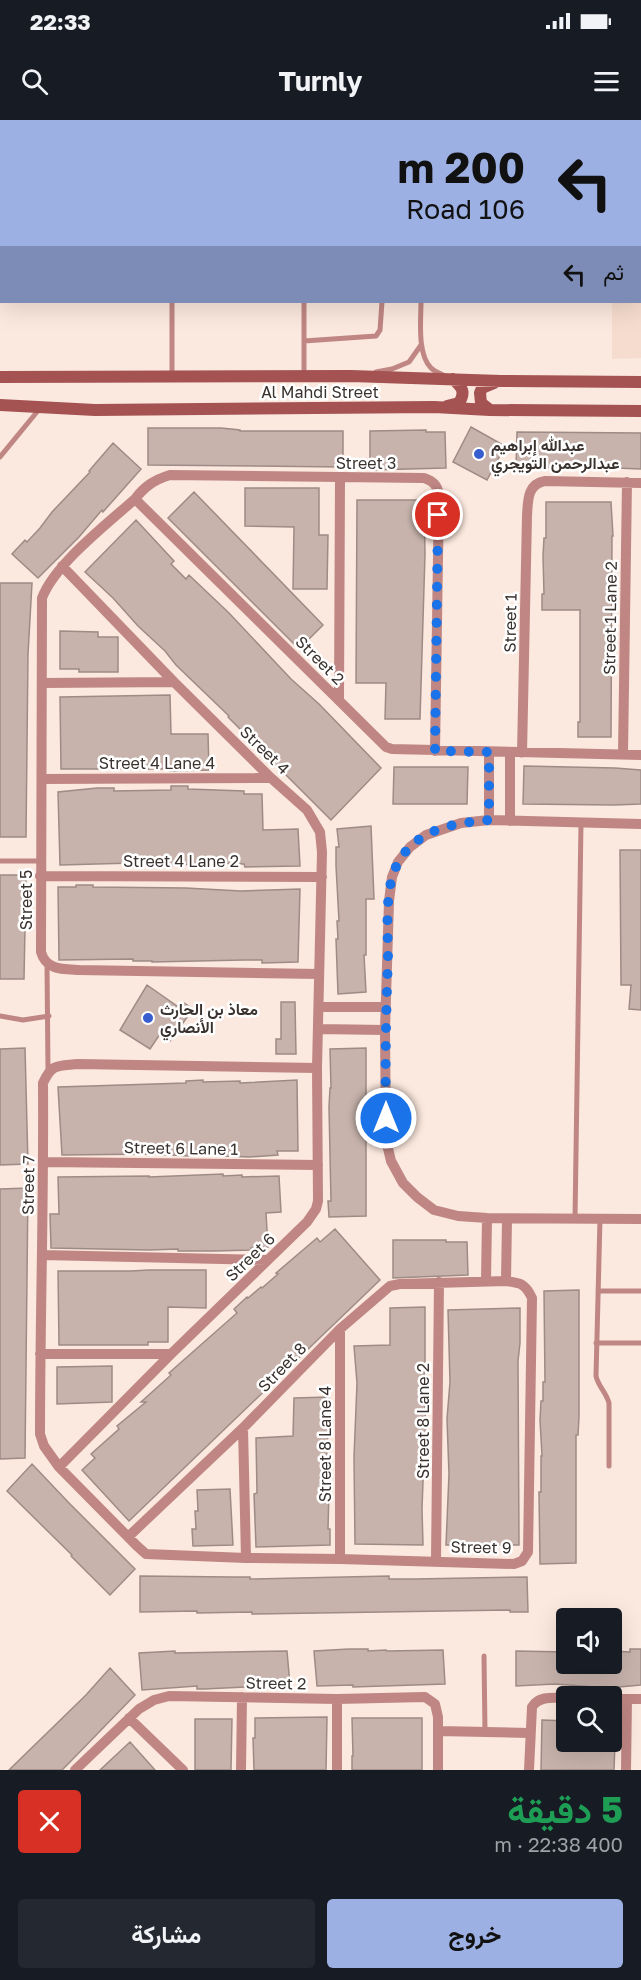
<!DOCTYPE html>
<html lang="ar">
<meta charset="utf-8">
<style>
:root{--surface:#171b24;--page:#242831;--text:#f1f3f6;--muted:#9ea1a6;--accent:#9db0e4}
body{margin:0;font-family:"Golos Text",Vazirmatn,sans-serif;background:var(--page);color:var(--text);direction:rtl;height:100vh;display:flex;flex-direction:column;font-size:22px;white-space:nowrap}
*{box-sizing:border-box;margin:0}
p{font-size:20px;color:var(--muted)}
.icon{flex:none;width:33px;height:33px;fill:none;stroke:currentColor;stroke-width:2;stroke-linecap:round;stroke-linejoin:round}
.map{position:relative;height:1650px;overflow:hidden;direction:ltr}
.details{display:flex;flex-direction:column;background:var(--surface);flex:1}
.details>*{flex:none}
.guide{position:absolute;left:0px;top:0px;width:642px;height:183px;box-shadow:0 6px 24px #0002;direction:rtl;background:#9db0e4;color:#111;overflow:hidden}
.controls{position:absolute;left:556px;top:1488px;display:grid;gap:12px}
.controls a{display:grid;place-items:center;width:66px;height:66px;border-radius:6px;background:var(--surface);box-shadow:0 6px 24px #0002;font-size:30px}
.pin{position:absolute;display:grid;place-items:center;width:51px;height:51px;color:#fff;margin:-26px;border:3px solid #fff;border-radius:50%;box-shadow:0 2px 6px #0007}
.me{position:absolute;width:66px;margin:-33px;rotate:0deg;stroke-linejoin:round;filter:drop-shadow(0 0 4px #0008)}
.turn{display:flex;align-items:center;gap:21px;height:126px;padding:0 18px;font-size:27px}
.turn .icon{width:78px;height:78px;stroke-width:2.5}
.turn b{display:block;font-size:42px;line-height:51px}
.then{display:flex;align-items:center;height:57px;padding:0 18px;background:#0003;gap:12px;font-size:22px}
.round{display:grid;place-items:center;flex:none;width:63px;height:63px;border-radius:6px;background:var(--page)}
.head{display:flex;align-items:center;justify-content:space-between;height:102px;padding:0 18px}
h1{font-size:36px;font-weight:700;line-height:45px;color:#1e9e55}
.primary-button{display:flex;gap:12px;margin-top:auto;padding:12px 18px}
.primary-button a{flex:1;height:69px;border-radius:6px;background:var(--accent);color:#111;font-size:24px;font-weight:700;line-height:69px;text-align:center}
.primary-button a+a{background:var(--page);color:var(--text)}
.status{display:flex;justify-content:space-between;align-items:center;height:42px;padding:0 30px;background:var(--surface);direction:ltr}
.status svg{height:16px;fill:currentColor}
header{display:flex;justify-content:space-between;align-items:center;height:78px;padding:0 18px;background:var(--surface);font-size:27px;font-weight:700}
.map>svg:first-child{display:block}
</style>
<div class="status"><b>22:33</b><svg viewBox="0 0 49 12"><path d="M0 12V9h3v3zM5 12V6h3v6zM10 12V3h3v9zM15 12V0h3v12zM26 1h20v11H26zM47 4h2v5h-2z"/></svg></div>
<header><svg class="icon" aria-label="menu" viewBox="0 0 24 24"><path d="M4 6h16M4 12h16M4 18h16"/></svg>Turnly<svg class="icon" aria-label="search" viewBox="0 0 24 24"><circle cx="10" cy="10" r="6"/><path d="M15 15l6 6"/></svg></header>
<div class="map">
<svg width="641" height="1650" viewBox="0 0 641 1650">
<rect width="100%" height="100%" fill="#fbe8de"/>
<path fill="#f6dcce" d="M641,146V238L612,239V182H640Z"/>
<path fill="#c7b3ac" stroke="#9e8b85" stroke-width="1.5" d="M471,307L505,326L487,360L453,342Z
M148,308H221L240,310V311H343V347L148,345Z
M426,310V312H445L446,348L370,350V311Z
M517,312L641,313V349L590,347L516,348Z
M113,323L141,349L103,392L102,390L79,417L38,458L12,434L25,420L27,422L40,408L52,392L90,352L89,351Z
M245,368H319V415H328L327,469H293L294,407L245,406Z
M194,372L323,505L299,529L168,398Z
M357,380H424L425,434L420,599H385L386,563H356Z
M546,382H611L613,416H612L611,617H578V602H580V490H542V474H544L543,436L544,418H546Z
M136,400L174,441L171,444L186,459L189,455L229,493L291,559L319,584L381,648L331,700L228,597L229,596L176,545L165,531L138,506L113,478L85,452Z
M0,463H32L28,534L26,717H0Z
M60,511L98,512V517H118V552H79V549H60Z
M170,575L171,614H208L209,650L170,651V649H61L60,577Z
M524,646L615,648L641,650V684L614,685L523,684Z
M394,647H468L467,684H393Z
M171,666H188V669L244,671V674H262L263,710L298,709L300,746L245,747L244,744L208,743L153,747V744L134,743L60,745L58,672L97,668H114V671L171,670Z
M371,706L374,779H366V835H364L366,872L338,874L336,819H338L337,801H339L336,746V727H339L337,709Z
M620,730H641V890L629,889L631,865H621Z
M0,755H26L24,859H0Z
M76,765H93V767L186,768L241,771L300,769L298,842L262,843V840H244L152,842V841H133V839L59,840L58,767H76Z
M147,865L180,888L184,883L193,889L170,921L160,914L150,929L120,910Z
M281,882H295L296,934H276V919H281Z
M25,928L28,1044L0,1045V929Z
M366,928V1096L329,1097L328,1081H331L329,987L330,968H331L330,929Z
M203,960V962L240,961V963L297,960L298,1031H277L278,1035L249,1037L224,1036V1034L189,1036L152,1034L62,1035L58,967L186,963V961Z
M223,1054V1056L242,1055V1057L279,1056L281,1092L266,1093L268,1127L251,1128V1130L215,1131H178V1129L149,1130L51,1128L50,1094H59L58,1057L149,1056V1057Z
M28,1068L25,1338L0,1339V1069Z
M335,1109L380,1160L129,1401L82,1350L95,1338L91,1334L119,1309L117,1306L146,1282H141L171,1255L169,1253L237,1193L234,1189L247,1177L248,1178L261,1167L262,1168L278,1154L276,1153L317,1118L320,1122Z
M393,1120H446V1122H467L468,1155L393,1158Z
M149,1150H206V1188L168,1187V1222H148V1225H59L58,1151H131Z
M579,1170V1297L578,1315H576V1443L540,1444L539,1372H541V1336H542L540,1300L541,1281H543V1262H545L544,1171Z
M425,1187V1243H424L426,1334H424L422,1389L423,1425L355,1424L354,1337L357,1263L354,1226L390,1225V1188Z
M520,1188V1223L518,1241L519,1425H446L449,1354L447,1299L450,1262L448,1190Z
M112,1246V1282L57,1284V1247Z
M329,1277L327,1333L329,1370L328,1409H330V1425L256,1427L254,1374L257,1373L256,1318L293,1316L294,1278Z
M32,1344L69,1383L135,1449L110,1475L71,1436L72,1435L7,1371Z
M230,1369L233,1425L193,1426L192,1409H196L195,1391H198L197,1370Z
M140,1456L231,1457H250V1459L389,1456V1459H415L527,1457L528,1492H510V1490L252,1494V1492L197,1493V1491L140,1492Z
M349,1529H368V1531L386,1530L387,1531L443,1530L445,1564L353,1567V1565L317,1566L314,1531Z
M630,1529H641V1565L608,1568L555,1564L516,1566V1531L567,1532V1544H612V1531L630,1532Z
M175,1531V1533L287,1531L290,1565L204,1569H197V1566L142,1570L139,1533Z
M110,1548L135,1575L70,1642L62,1650H9L86,1575Z
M327,1597L326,1650H254L253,1618H255V1598Z
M352,1598H422V1650H352V1636H353Z
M195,1599H232L231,1650H195Z
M542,1600L567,1601V1622H615L614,1650H541Z
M130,1622L155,1650H100Z"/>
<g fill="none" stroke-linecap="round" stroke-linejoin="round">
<path stroke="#bf8683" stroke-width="5" d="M607,2V0
M640,55H641
M0,129H2
M172,182V256
M304,182V255
M421,182C421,200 417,234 431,248C434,251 439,253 443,255
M304,221L376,216L380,210L382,182
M376,252L392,249L409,242L421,225
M0,337L41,287
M0,741H41
M47,844L48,951
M0,896L23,900L49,896
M575,1099L581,703
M600,1099L596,1256C598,1266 606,1272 609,1283V1346
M598,1171H641
M596,1223H641
M484,1536L485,1612"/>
<path stroke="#bf8683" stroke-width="10" d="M135,379L386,627L392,629L641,635
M43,563L174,562
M339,579L340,358
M489,632V700
M522,633L527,396C528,381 527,364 545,361L641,363
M623,634L627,362
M42,659L271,658
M510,701V633
M641,704L489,700L461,703L426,715L410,727L398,742L392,757L389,781L385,910L386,1020L391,1041L403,1063L417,1077L434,1090L458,1096L487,1098L641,1099
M40,756L322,757
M319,854L79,850C62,849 46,850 41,832L42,478C55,444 107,404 135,379C145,366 154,360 170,355L424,358C433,361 437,365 439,374L435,631
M319,887H386
M318,909L385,910
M44,1042L318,1045
M42,1135L268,1140
M486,1161L487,1098
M506,1161L507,1099
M340,1209V1439
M40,1234H171
M243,1308L246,1438
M59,1347L171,1234L307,1102L316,1089L318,1081L317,948L322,732L320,712L307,690L271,658L174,562L62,446
M128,1417L243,1308L340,1209L390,1166L400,1164L506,1161C520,1163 525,1163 532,1178L528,1432L522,1441L514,1444L340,1439L246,1438L146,1434L137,1426L59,1347L44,1326L40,1314C40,1197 44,1080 43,963C52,943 58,946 78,944L317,948
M436,1441L439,1162
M612,1579H641
M129,1598L183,1650
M439,1611L529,1613
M75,1650L139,1589L154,1580L169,1576L337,1579L425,1577L435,1584L438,1597V1650
M241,1650L242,1577
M337,1650V1579
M529,1650L532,1587C539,1575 555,1578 567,1578
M626,1650L627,1579"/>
<path stroke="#a45252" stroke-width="12" d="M0,257L351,256L501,261L641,262
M0,285L95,290L434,287L490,290L641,291
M447,286L459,283C466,272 462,267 453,259
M490,290L481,283L480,273L482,268L494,263"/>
</g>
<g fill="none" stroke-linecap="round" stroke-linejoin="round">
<path stroke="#1a73e8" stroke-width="10" stroke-dasharray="0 18" d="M386,998C385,944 386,891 388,838C388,810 384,767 398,743C416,709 455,703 489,700V632L435,631L438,395"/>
</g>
<g fill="#375dce" stroke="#fff" stroke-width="2">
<circle cx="479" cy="334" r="6"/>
<circle cx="148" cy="898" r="6"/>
</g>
<g text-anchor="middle" stroke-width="5" stroke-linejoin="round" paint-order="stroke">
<g font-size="16" fill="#39322e" stroke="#fff">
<text x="320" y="278">Al Mahdi Street</text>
<text x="366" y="349">Street 3</text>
<text transform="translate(610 498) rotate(-89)" y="6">Street 1 Lane 2</text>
<text transform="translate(510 503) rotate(-89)" y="6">Street 1</text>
<text transform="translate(320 540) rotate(45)" y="6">Street 2</text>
<text transform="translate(265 630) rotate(44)" y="6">Street 4</text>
<text x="157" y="649">Street 4 Lane 4</text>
<text x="181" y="747">Street 4 Lane 2</text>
<text transform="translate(26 780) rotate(-90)" y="6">Street 5</text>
<text transform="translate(181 1028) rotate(1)" y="6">Street 6 Lane 1</text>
<text transform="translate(28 1065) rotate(-89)" y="6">Street 7</text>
<text transform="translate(250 1137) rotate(-44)" y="6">Street 6</text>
<text transform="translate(282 1247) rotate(-46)" y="6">Street 8</text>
<text transform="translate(423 1301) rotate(-90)" y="6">Street 8 Lane 2</text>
<text transform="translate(325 1324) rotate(-90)" y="6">Street 8 Lane 4</text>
<text transform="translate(481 1427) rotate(1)" y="6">Street 9</text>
<text transform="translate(276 1563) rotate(1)" y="6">Street 2</text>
</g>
<g font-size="16" font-weight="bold" fill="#39322e" stroke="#fff" text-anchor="start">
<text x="491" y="331">عبدالله إبراهيم<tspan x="491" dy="18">عبدالرحمن التويجري</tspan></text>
<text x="160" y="895">معاذ بن الحارث<tspan x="160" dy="18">الأنصاري</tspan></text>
</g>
</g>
</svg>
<div class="controls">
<a><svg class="icon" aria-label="sound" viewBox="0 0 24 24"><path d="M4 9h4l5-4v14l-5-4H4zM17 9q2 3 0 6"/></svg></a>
<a><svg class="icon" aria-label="search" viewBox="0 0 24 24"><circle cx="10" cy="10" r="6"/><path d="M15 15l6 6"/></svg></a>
</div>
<div class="pin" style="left:438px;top:395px;background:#d93025"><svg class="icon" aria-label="arrive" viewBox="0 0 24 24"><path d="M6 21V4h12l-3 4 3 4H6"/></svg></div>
<svg class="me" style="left:386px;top:998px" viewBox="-20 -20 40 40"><circle r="17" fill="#1a73e8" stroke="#fff" stroke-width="3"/><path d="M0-11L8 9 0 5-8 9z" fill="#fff"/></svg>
<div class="guide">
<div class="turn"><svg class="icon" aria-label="left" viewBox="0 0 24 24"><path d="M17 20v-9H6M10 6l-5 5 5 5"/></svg><div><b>200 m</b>Road 106</div></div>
<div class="then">ثم<svg class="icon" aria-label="left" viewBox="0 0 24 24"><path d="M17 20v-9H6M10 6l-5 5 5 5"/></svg></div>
</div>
</div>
<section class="details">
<div class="head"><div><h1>5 دقيقة</h1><p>400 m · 22:38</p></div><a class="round" style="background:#d93025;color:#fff"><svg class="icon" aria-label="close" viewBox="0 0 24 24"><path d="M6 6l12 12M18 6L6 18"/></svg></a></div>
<div class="primary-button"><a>خروج</a><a>مشاركة</a></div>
</section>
